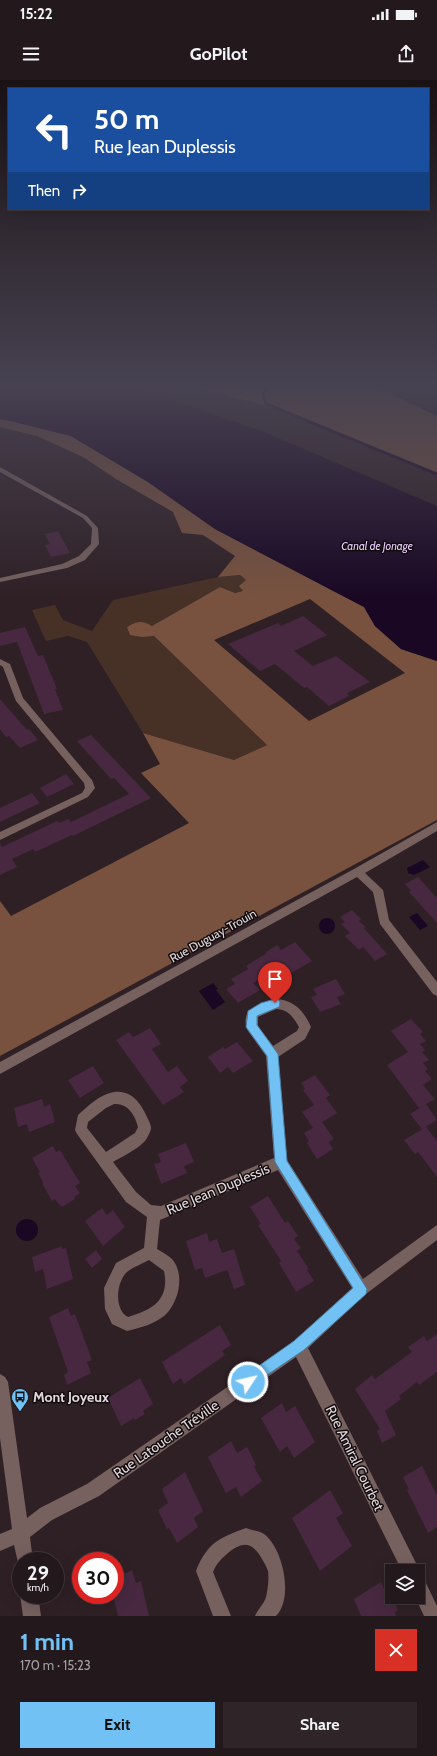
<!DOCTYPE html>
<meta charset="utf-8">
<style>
:root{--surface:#23181c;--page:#2f2529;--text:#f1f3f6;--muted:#a3a0a3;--line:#40373b;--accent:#72c1f5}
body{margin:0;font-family:Cabin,sans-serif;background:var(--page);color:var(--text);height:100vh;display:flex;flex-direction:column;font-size:15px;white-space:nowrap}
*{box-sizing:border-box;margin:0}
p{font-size:13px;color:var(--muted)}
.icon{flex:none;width:22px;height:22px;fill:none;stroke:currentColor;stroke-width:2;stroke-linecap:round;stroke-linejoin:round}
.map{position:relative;height:1536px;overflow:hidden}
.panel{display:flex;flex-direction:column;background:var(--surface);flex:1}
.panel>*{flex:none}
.banner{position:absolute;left:8px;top:8px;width:421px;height:122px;border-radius:0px;box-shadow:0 4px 16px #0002,0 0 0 1px var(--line);background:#1a4fa0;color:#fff;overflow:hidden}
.controls{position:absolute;left:385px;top:1484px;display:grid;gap:8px}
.controls a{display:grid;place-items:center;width:40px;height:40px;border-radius:0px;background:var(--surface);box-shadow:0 4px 16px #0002,0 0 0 1px var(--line);font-size:20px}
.speed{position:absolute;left:12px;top:1472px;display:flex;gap:8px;font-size:20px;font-weight:700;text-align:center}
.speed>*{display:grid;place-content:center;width:52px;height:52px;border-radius:50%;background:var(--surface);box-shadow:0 4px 16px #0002,0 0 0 1px var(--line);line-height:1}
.speed small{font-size:10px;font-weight:400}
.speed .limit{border:6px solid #d22;background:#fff;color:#111}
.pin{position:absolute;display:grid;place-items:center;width:34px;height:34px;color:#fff;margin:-41px -17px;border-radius:50% 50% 50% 0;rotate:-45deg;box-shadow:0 0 4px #0007}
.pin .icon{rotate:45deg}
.me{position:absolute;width:44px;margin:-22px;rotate:55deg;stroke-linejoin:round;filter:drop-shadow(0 0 3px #0008)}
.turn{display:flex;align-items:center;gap:14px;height:84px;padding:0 20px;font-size:18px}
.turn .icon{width:52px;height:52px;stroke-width:2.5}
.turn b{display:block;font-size:28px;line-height:34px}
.then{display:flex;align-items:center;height:38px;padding:0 20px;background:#0003;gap:8px;font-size:15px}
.round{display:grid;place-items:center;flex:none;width:42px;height:42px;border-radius:0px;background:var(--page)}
.head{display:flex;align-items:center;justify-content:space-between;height:68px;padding:0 20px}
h1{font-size:24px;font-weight:800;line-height:30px;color:var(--accent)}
.action{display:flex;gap:8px;margin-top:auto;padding:8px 20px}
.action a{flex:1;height:46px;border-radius:0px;background:var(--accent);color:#111;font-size:16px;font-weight:800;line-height:46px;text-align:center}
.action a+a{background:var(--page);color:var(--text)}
.status{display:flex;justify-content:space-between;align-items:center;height:28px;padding:0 20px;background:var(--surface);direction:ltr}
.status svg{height:11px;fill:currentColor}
header{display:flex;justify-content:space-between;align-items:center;height:52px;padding:0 20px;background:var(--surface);font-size:18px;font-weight:800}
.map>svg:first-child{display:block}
</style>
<div class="status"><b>15:22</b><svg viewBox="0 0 49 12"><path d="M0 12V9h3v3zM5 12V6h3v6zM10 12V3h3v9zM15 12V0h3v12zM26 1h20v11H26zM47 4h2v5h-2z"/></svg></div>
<header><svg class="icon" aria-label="menu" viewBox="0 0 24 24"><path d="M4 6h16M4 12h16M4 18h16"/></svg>GoPilot<svg class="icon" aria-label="share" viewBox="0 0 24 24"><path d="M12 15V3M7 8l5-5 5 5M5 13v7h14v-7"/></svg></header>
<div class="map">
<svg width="437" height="1536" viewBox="0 0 437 1536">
<rect width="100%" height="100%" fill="#2f2025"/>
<path fill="#473127" d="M240,495L246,500L244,511L235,513L220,507L152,546C142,540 137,541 127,547L142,557L154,556L267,665L234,680L143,653L87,562L68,556L46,561L32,530L55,525L63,540L92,551L113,520L218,497Z"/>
<path fill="#78523f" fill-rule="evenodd" d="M181,304H370L437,336V394L264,325Z
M0,339L11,341L71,356L148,402L215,449L364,527L375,546L401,569L437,581V740L0,976V821L11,836L189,743L141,693L160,684L143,653L234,680L267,665L154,556L142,557L130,555L127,547C137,541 142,540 152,546L220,507L235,513L243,511L239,506L246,500L240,495L218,497L235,476L203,455L182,453L173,432L116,399L83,377L37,356L0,347ZM310,519L405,593L309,641L214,560Z"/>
<path fill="#190723" d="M0,304H93L104,307L117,304L115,306C122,312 131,311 138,308L262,351L437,426V581L401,569L375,546L364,527L215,449L148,402L71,356L11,341L0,339Z
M423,780L430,787L414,795L408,793L407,788Z
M417,833L428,846L420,850L409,837Z
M319 846a8 8 0 1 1 16 0a8 8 0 1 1-16 0Z
M213,903L218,909L216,910L225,922L213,930L199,911Z
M16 1150a11 11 0 1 1 22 0a11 11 0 1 1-22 0Z"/>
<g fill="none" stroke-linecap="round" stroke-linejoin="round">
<path stroke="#190723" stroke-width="3" d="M271,304L263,314L266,324L437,394"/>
</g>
<path fill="#472840" d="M58,451L70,473L51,477L45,465L50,464L45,454Z
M303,536L327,555L294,571L313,586L336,576L370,602L347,613L349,616L329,626L307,607L304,608L275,584L260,591L228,564L278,543L281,546Z
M25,547L38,576L43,575L57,609H55L63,630L44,634L17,562L0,566V553Z
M0,619L27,650L29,649L38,660L20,668L9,656L6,657L0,649Z
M91,655L151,718L73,756L72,755L35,772L33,769L12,779L17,787L0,795V763L2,767L57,741L60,743L68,739L71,742L129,714L114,698L111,699L77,661Z
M66,694L74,704L47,717L40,708Z
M32,713L40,723L0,742V728Z
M418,797L437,818V843L409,812L411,811L405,804Z
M352,830L361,839L359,841L366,847L364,848L387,874L375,881L363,867L359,870L345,856L350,853L341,844L345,842L340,837Z
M295,862L312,881L286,896L279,887L253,903L260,910L238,923L226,909L235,904L231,899L248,889L246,886L267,873L266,872L277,865L281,870Z
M336,899L345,914L337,917L341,924L320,932L311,917L317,915L313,909Z
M411,939L423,952L420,954L426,961L420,964L425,970L422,972L429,980L423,983L428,989L425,991L432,999L423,1005L435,1019L419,1028L387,985L408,972L391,951Z
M150,948L161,964L152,969L168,992L177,986L188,1001L180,1007L184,1012L163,1025L116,960L129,952L133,957Z
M237,962L253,981L233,993L228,987L220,993L208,977L223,967L225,969Z
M93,986L104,1003L80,1018L68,1000Z
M315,995L330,1015L326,1018L337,1033L322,1042L334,1059L329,1062L333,1069L317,1079L307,1063L309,1061L304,1053L313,1048L302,1032L314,1025L303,1010L305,1009L301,1003Z
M42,1019L44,1027L50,1024L55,1042L29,1052L27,1044L18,1047L14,1028Z
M426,1024L437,1040L422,1049L410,1034Z
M426,1047L437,1061V1097L418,1072L415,1074L404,1060Z
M186,1063L194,1082L184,1086L187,1093L161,1104L154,1084L161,1082L158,1074Z
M53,1066L56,1072L60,1070L80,1103L75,1106L80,1113L74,1117L75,1119L62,1127L61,1125L60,1126L55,1119L52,1121L43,1105V1102L38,1093L40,1092L32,1078Z
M268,1116L285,1143L288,1141L298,1156L294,1159L301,1168L297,1171L309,1189L307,1190L314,1201L296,1212L279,1183L281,1181L258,1145L261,1144L250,1127Z
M102,1128L107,1135L113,1130L125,1147L103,1166L85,1141Z
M207,1153L209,1162L217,1159L222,1173L234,1169L245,1205L234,1209L227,1190L205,1198L202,1188L195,1190L186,1161Z
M62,1166V1169L66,1168L73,1199L47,1209L43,1189L35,1192L32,1177Z
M96,1170L102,1179L92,1188L85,1179Z
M68,1228L71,1236L75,1234L92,1280L87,1282L91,1293L67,1305L64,1295L68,1292L49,1237Z
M220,1245L231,1265L222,1271L225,1275L184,1304L181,1298L173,1304L162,1282Z
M437,1254V1292L419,1305L417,1302L399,1316L401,1319L385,1331L396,1355L382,1363L377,1351L380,1349L355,1309L372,1295L375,1299L412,1272L408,1267L424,1256L427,1261Z
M140,1298L153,1324L143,1331L145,1334L135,1340L134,1338L121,1346L108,1318Z
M282,1323L286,1332L295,1326L315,1362L294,1378L287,1366L280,1372L261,1338Z
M231,1361L237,1373L247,1367L256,1385L254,1387L262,1401L241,1417L236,1407L226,1413L208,1377Z
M422,1386L437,1416V1447L428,1453L407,1410L409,1409L403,1397Z
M185,1392L203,1431L194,1438L198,1447L177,1463L169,1448L167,1449L158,1430L168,1423L162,1409Z
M330,1410L343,1433L336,1438L352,1466L320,1491L292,1438Z
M132,1490L136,1503L141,1501L149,1536H118L113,1515H115V1498Z
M381,1502L388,1518L392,1516L398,1530L395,1532L396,1536H361L354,1519Z"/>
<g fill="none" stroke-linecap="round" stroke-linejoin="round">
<path fill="#76615f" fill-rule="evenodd" d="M0,387L87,436L98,448L99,464L85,480L67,488L0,502V498L62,484L79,476L91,464L92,448L83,438L0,392Z
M0,579L10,584L23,618L92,700L95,708L88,717L0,760V752L82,713L85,708L84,703L16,621L3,587L0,585Z
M437,742V751L365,793L383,810L389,840L437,902V916L433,914L380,844L373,812L357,797L0,994V982L354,789Z
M276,919C294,920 304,931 311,947L305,959L278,977L287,1080L363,1199L437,1145V1160L366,1214L308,1268L417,1485L419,1491L418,1494V1491H402L296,1277L99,1416L52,1440L30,1457L33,1481H21V1488L19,1487L14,1465L0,1471V1454L12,1449L0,1358V1294L5,1297L8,1302L27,1438L40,1428L87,1404L294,1261L352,1208L278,1090L160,1140L157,1169C162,1172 168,1175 172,1179C186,1195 178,1224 164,1236C154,1244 140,1248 127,1251L112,1244L105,1229L104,1208L116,1183L144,1168L147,1137L126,1122L77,1054L75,1050L78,1035C88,1026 100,1014 114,1012C132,1009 142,1025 148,1039C149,1041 151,1045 151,1048C151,1051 147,1059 144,1062C136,1070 123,1076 113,1082L136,1112L151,1125L161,1126L274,1078L266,976L248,951C238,929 260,923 276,919ZM276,929C288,929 293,937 299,947L297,951L273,966L258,946V937ZM114,1024C128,1023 135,1035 138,1047L135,1053L106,1072L87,1048L88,1042L106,1028ZM149,1180L164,1191C170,1220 152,1230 128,1237C114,1230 116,1202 127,1192C133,1187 142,1184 149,1180Z
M246,1448C251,1450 259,1451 264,1454C283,1468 294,1518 276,1536H255C259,1527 266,1523 267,1512C268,1506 269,1497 268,1491C266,1485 262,1479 259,1474C249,1461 241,1463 228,1473C221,1479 217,1483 213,1492L231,1536H213L196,1491C207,1463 219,1458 246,1448Z
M418,1496L424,1499L437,1526V1536H424L415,1517H418Z
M21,1514V1515H38L41,1536H23L20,1515Z"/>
</g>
<linearGradient id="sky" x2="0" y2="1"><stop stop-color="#1a1214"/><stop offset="0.59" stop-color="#474251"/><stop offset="1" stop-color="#474251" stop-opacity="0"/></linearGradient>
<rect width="437" height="519" fill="url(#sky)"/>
<path fill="#72c1f5" stroke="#4a7d9f" d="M275,919L279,920L280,923L279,927L257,936V945L278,974L287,1081L367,1209L366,1214L304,1270L248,1308L243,1306L241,1302L243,1297L294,1261L353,1208L275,1082L267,976L246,947L248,931L261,923Z"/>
<defs>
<symbol id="bus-pin" viewBox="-11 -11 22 30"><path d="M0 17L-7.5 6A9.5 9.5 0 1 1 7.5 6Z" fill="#72c1f5" stroke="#120c0e"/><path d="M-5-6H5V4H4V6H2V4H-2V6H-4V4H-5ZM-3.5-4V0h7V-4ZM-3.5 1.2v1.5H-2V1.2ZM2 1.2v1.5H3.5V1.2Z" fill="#111"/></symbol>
</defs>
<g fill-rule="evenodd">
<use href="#bus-pin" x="10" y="1307" width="20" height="27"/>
</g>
<g text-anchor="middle" stroke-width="3" stroke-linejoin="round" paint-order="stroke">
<g font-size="11" font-style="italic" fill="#ebcfff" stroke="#120c0e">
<text x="377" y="470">Canal de Jonage</text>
</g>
<g font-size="12" fill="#e2d8db" stroke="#120c0e">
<text transform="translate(213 856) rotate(-29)" y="4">Rue Duguay-Trouin</text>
</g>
<g font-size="14" fill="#e2d8db" stroke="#120c0e">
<text transform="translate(218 1109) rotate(-23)" y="5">Rue Jean Duplessis</text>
<text transform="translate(166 1359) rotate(-35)" y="5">Rue Latouche Tréville</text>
<text transform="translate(355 1378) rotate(64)" y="5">Rue Amiral Courbet</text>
</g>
<g font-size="14" font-weight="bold" fill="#e2d8db" stroke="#120c0e" text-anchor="start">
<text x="33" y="1322">Mont Joyeux</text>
</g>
</g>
</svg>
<div class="controls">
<a><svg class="icon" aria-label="layers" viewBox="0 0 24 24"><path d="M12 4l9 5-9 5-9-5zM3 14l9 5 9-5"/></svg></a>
</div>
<div class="speed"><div>29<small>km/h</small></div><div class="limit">30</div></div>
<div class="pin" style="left:275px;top:923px;background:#d93025"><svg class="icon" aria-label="arrive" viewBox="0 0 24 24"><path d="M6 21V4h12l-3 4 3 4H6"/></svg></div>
<svg class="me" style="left:248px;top:1302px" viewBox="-20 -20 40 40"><circle r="17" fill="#72c1f5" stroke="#fff" stroke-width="3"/><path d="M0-11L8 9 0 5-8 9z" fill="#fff"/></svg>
<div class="banner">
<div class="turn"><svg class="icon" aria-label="left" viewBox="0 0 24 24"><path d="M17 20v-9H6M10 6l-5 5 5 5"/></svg><div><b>50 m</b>Rue Jean Duplessis</div></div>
<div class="then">Then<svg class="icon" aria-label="right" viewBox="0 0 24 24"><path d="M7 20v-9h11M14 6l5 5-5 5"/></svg></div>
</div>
</div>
<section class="panel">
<div class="head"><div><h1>1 min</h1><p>170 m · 15:23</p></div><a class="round" style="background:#d93025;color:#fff"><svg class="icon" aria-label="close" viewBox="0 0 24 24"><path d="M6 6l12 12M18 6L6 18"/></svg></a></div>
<div class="action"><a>Exit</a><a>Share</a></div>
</section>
